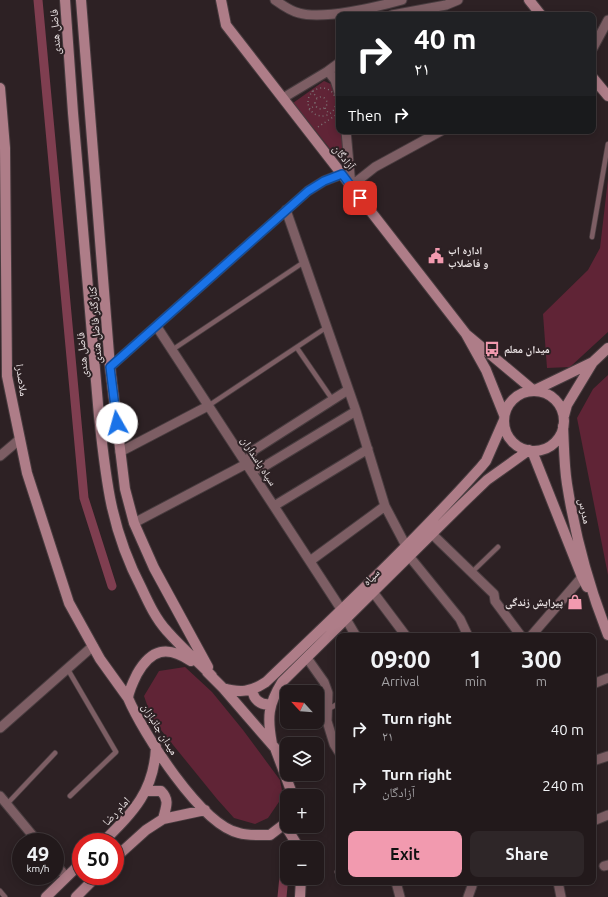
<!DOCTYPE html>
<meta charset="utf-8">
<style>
:root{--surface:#22191b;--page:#2e2628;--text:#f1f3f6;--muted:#a2a0a3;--line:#3f383a;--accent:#f29aaf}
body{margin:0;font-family:Ubuntu,"Noto Naskh Arabic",sans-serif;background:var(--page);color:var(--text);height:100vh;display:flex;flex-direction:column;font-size:15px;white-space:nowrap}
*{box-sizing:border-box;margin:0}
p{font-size:13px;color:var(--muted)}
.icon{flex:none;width:22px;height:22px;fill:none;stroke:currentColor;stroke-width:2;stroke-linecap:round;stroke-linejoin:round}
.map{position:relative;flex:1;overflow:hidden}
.details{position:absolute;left:336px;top:633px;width:260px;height:252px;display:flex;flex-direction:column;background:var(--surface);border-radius:8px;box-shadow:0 2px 10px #0003,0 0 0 1px var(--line)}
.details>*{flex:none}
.top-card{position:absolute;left:336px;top:12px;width:260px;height:122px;border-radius:8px;box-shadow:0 2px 10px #0003,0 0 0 1px var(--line);background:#202124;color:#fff;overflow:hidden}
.needle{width:26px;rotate:296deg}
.tools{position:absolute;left:280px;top:685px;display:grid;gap:8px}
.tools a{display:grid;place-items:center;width:44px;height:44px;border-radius:8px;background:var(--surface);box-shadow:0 2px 10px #0003,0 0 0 1px var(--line);font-size:20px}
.speed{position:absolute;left:12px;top:833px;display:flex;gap:8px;font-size:20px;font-weight:700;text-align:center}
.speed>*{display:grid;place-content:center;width:52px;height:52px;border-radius:50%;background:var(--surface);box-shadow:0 2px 10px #0003,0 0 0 1px var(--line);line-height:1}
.speed small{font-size:10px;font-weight:400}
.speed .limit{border:6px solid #d22;background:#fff;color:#111}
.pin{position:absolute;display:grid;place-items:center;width:34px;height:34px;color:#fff;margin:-17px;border-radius:8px;box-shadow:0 2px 6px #0006}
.me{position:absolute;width:44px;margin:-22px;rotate:353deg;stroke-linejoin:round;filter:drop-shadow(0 0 3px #0008)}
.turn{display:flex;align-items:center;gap:14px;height:84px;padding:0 12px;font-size:18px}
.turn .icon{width:52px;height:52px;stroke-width:2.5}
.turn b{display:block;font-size:28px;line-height:34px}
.then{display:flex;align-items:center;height:38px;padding:0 12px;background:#0003;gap:8px;font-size:15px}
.eta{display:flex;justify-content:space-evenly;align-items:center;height:68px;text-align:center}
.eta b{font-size:24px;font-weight:700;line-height:28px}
.primary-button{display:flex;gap:8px;margin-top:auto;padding:8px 12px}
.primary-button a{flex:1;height:46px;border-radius:8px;background:var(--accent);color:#111;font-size:16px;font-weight:700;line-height:46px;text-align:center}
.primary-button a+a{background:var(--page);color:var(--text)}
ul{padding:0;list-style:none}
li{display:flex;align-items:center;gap:12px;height:56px;padding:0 12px}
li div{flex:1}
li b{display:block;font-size:15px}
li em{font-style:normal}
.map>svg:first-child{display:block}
</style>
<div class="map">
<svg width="608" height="897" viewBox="0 0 608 897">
<rect width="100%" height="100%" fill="#2d2124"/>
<path fill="#602436" d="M324,81L333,85L339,111V131H343L346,154L344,166L293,103Z
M608,179V332L570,367L547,368L543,314L588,270L600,248Z
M608,375V575L577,418L593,389Z
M185,667L212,692L243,730L280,780L283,796L268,818L255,824L234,818L217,799L152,719L144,696L159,671Z"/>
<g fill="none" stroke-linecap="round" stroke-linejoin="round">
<path stroke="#7f3e50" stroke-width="9" d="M38,0L84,498L112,586
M282,897L285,866"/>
<defs>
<path id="lane" d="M592,237L608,144
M297,348L332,399
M172,350L304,262
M208,406L327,327
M471,573L498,547
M67,668L116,752L70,796
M327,710L339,703
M7,804L55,753
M337,872L339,871
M0,891L5,897"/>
<path id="street" d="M275,0C282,5 290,11 299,13C323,20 377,7 402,0
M392,15L446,5L458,0
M593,48L608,20
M328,71L339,63
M283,98L328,71L335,80L339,93
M346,131L351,186
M351,186L375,167L441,131
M286,210L356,411L385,506L406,546
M157,327L341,609
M110,367L308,191L324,181L342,174
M120,452L208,406
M0,456L20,439
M246,464L260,469L356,411
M274,506L368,449
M134,523L246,464L254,450L348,390
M432,534L494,594L495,601L521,636
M409,556L460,619L468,636
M310,561L385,506
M373,592L406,636
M346,619L356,636
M531,636L582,577
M307,658L324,682L328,693L327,721L334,744L339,752
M593,684L608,678
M0,728L93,646
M593,761L608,756
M0,796L38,842
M593,821L608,815
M55,863L66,877
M604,866L608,865
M396,882L400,897
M558,882L561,897
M468,897L472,886V882"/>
<path id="secondary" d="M65,0L73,113L99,416C106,482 111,530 142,589C149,604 156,619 167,631C181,647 197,661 212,676
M81,0L110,367L125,489L134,523L154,568L208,667
M221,0L226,25L466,334
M529,0L541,15
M593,78L608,96
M0,88L5,148L7,376L27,473L69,603L100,659L128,698
M593,362L608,348
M535,390L593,362L567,405L564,416
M504 421a30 30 0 1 1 60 0a30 30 0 1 1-60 0Z
M504,415L486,370L466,334L533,390
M563,426C564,445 564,465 567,484C575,535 589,587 608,635
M532,451L582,577L587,587
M191,661C167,645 151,649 137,674C133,682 129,690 128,698C143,733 201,825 239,833C249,836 260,835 270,835L287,822
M207,672L223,688L275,748L293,796
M223,688C240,693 251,692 266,682C339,612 413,543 481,467L486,461L504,420
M253,689C252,699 261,706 271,704
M272,744C267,717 268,705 282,682L462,504L487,480L529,450
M146,791H161C170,800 166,807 163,819
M285,825L299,848
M103,842C133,812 154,792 156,747
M115,858L146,830L163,819L205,810
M46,897L81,863
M76,897L97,876
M300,897L301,878"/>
</defs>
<use href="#lane" stroke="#483c3f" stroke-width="6"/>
<use href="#street" stroke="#483c3f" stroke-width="11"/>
<use href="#secondary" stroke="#483c3f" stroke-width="12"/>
<path stroke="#7b7173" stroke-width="1.5" stroke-dasharray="1 3" stroke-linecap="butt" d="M308 102a14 14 0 1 1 28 0a14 14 0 1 1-28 0Z
M312,91L317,98
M315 103a6 6 0 1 1 12 0a6 6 0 1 1-12 0Z
M325,108L329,114
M309,110L315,105
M336,116L338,128
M318,127L339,113"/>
<use href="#lane" stroke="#7d5e64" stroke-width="4.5"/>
<use href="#street" stroke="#7d5e64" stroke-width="9"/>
<use href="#secondary" stroke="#ae7d88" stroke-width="10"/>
</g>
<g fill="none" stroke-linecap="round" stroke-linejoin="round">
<defs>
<path id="route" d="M117,423L110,367L308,191L324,181L342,174L360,198"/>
</defs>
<use href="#route" stroke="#114b97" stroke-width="10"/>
<use href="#route" stroke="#1a73e8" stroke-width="7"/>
</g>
<defs>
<symbol id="civic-bare" viewBox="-9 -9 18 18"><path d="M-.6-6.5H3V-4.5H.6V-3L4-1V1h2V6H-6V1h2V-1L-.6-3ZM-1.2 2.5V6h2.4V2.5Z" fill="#f29aaf" stroke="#2d2124" stroke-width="2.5" paint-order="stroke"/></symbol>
<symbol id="bus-bare" viewBox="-9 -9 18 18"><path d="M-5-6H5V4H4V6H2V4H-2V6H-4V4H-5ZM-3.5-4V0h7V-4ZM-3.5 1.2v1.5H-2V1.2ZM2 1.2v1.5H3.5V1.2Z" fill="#f29aaf" stroke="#2d2124" stroke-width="2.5" paint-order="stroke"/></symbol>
<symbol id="shop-bare" viewBox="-9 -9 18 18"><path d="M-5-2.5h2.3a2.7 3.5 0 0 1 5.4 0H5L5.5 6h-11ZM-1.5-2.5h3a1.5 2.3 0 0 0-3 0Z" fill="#f29aaf" stroke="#2d2124" stroke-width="2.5" paint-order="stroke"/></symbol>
</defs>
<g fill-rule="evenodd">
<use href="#civic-bare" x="425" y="245" width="22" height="22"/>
<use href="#bus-bare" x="481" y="338" width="22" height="22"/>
<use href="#shop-bare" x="564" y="591" width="22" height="22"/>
</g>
<g text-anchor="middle" stroke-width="4" stroke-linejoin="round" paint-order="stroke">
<g font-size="11" fill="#ebe4e5" stroke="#2d2124">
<text transform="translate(55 32) rotate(-94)" y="4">فاضل هندی</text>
<text transform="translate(344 157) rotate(52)" y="4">آزادگان</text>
<text transform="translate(95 325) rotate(-94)" y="4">کنارگذر فاضل هندی</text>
<text transform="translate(82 355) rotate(-95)" y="4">فاضل هندی</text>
<text transform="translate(22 380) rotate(82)" y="4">ملاصدرا</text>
<text transform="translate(259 461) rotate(57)" y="4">سپاه پاسداران</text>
<text transform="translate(585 511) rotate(78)" y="4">مدرس</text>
<text transform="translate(371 577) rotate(-45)" y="4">سپاه</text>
<text transform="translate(160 729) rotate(58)" y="4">میدان جانبازان</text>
<text transform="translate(116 811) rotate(-47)" y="4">امام رضا</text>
</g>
<g font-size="11" font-weight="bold" fill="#ebe4e5" stroke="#2d2124" text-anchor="start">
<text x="448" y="254">اداره اب<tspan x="448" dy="13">و فاضلاب</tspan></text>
<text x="504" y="353">میدان معلم</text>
<text x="563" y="606" text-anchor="end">پیرایش زندگی</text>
</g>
</g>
</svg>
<div class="tools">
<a><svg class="needle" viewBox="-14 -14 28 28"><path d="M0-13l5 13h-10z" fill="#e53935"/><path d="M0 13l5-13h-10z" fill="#a2a0a3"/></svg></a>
<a><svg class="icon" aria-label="layers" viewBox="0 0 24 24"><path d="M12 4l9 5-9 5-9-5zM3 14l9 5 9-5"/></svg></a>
<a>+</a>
<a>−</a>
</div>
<div class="speed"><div>49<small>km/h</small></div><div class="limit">50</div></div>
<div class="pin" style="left:360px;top:198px;background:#d93025"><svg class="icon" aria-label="arrive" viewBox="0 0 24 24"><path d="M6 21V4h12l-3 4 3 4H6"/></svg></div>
<svg class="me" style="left:117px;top:423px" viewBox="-20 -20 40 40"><circle r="19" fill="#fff"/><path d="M0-13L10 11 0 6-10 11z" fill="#1a73e8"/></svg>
<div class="top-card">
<div class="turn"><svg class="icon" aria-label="right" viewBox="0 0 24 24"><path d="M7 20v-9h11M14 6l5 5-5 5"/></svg><div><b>40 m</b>۲۱</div></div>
<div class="then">Then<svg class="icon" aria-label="right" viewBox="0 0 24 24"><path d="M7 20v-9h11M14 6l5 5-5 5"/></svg></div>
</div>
<section class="details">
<div class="eta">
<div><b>09:00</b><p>Arrival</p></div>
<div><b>1</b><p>min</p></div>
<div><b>300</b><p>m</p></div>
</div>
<ul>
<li><svg class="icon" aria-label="right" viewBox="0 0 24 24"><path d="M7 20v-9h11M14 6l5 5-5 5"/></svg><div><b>Turn right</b><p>۲۱</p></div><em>40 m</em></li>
<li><svg class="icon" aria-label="right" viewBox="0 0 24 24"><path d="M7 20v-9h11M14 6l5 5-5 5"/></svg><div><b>Turn right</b><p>آزادگان</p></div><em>240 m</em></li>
</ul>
<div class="primary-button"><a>Exit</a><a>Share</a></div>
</section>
</div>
